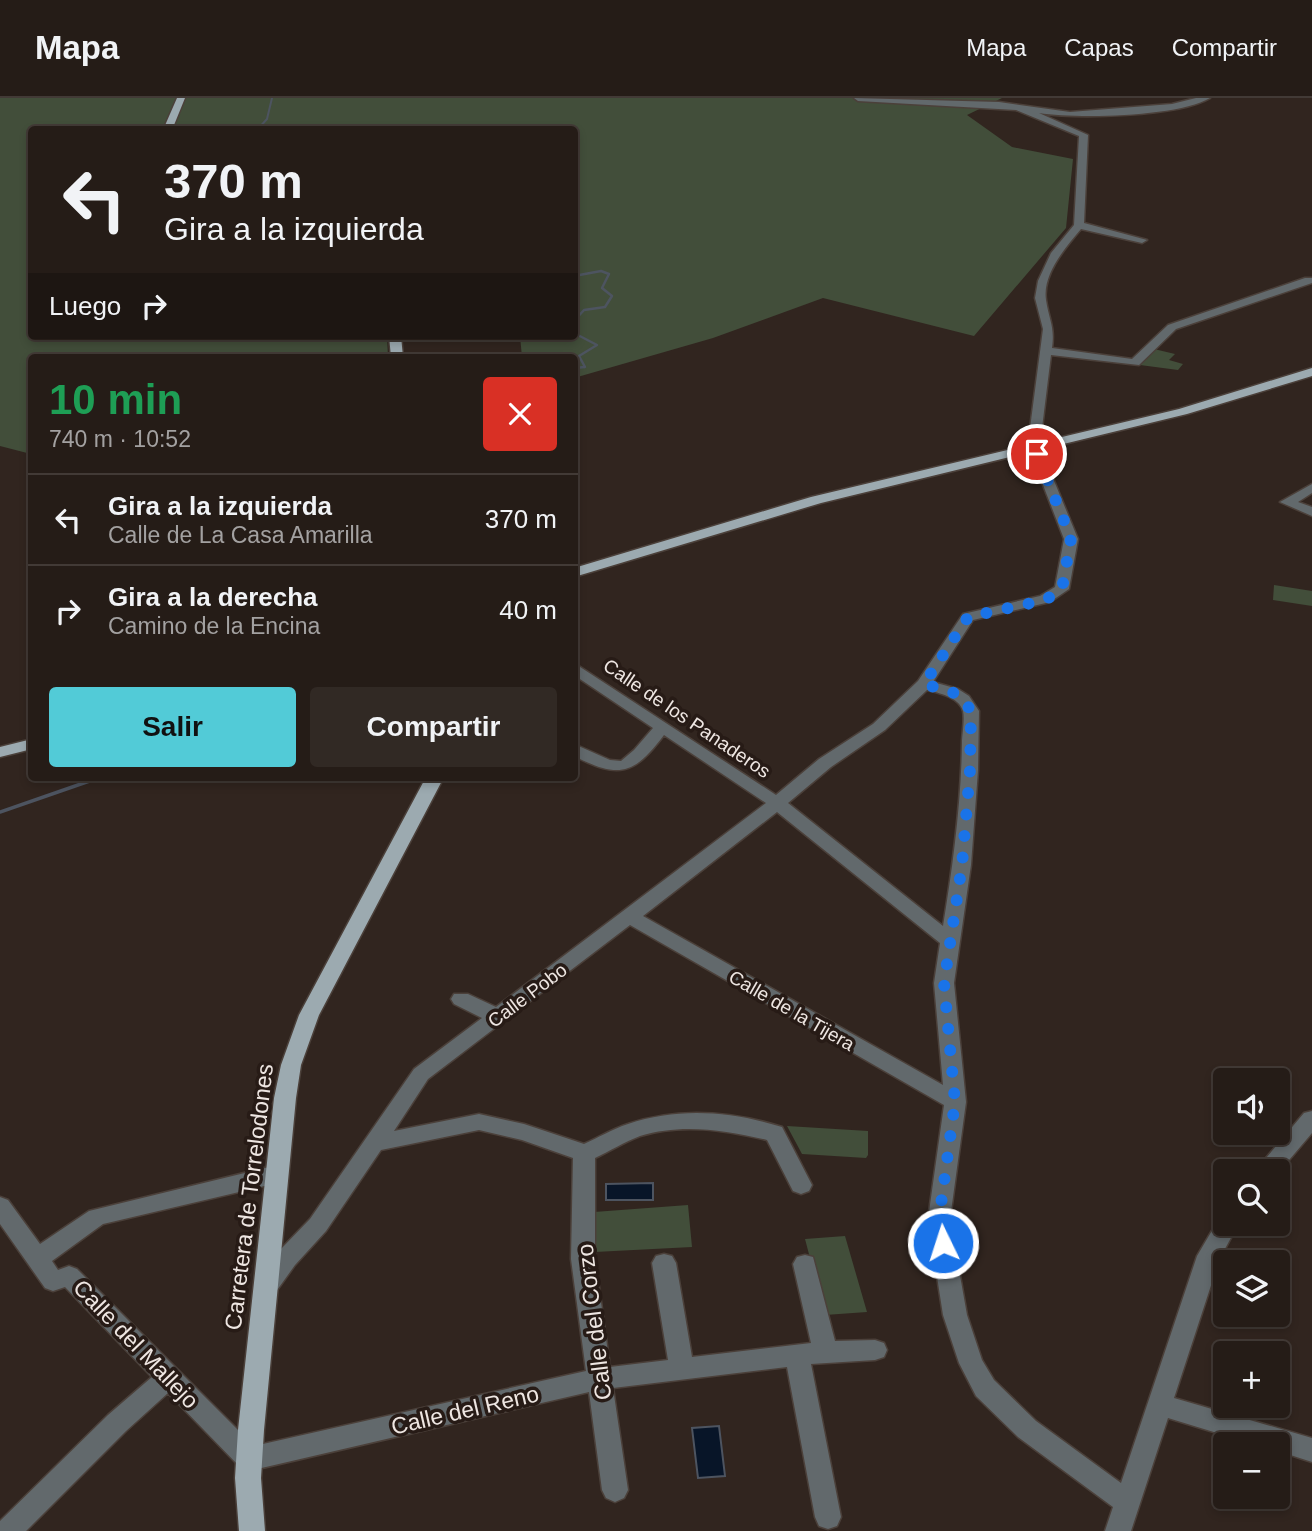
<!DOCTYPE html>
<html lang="es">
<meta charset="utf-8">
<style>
:root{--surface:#251c17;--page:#312924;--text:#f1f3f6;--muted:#a3a1a1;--line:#423a36;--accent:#52cbd7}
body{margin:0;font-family:Arial,sans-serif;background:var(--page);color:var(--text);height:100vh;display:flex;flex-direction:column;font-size:26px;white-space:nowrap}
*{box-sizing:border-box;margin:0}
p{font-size:23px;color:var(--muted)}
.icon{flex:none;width:38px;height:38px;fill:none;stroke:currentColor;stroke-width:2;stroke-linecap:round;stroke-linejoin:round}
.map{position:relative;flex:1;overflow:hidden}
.panel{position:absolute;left:28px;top:256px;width:550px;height:427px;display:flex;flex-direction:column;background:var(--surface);border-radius:7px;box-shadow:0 4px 10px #0003,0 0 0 2px var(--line)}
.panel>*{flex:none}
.banner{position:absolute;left:28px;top:28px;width:550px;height:214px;border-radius:7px;box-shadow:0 4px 10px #0003,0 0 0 2px var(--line);background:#251c17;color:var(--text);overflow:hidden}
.tools{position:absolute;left:1213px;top:970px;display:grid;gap:14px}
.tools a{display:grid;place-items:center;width:77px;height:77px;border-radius:7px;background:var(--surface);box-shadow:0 4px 10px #0003,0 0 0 2px var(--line);font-size:35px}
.pin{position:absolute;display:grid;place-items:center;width:60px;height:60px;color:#fff;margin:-30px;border:4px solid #fff;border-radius:50%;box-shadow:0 2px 7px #0007}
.me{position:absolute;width:77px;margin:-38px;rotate:356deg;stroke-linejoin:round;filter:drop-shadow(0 0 5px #0008)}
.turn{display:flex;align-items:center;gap:24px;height:147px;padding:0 21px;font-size:32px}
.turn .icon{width:91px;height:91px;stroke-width:2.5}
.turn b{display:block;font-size:49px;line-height:60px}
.then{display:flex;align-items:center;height:66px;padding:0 21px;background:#0003;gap:14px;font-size:26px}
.round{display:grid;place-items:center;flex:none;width:74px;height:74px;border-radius:7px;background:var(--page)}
.overview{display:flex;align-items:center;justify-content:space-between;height:119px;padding:0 21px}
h1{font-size:42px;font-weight:700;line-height:52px;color:#1e9e55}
.cta{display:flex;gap:14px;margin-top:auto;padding:14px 21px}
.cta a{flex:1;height:80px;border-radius:7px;background:var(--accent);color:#111;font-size:28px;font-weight:700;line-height:80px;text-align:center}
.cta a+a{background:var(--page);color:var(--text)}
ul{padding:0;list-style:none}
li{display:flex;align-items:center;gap:21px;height:91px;padding:0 21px;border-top:2px solid var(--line)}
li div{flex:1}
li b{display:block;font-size:26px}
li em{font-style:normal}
header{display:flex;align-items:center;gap:42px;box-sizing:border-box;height:98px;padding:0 35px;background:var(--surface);border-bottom:2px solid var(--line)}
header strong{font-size:33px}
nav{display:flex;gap:38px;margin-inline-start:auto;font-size:24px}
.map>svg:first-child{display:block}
</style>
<header>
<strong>Mapa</strong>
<nav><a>Mapa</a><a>Capas</a><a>Compartir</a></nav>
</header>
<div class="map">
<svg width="1312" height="1433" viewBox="0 0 1312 1433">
<rect width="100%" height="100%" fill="#31251f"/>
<path fill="#424e3a" d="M0,0H1002L967,17L1012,49L1073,61L1066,130L974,238L823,200L713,240L574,280V259H522L520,238H574V32H32V238H387L388,259H32L31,356L0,348Z
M1154,251L1175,256L1169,262L1183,266L1178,272L1140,267Z
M1274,487L1312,493V508L1273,502Z
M787,1028L868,1033V1057L866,1060L802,1056Z
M688,1107L692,1149L595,1154L594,1114Z
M845,1138L867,1214L825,1217L805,1141Z"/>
<path fill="#081528" stroke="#4d5460" stroke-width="2" d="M653,1085V1102H606V1086Z
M719,1328L725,1378L698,1380L692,1330Z"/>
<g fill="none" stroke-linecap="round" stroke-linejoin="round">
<path stroke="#4d5460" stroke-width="2" d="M257,32L267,21L272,0"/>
<path stroke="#4d5460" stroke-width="2.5" d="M574,178L601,173L609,176L602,190L612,198L605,209L584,212L574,223
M574,235L597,247L579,258L585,269L574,270"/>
<path stroke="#4d5460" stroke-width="3.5" d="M0,714L101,679"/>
<defs>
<path id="minor" d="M854,0L999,4L1070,14L1172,6L1196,0H1210C1178,19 1077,21 1039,15L1088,37L1084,125L1147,142L1142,145L1081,131C1066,149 1042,176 1046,202C1049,222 1055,229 1052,250L1132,261L1168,227L1305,180H1312V185L1176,231L1139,267L1051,257L1041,338L1035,342L1031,341L1029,338L1043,231L1035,200L1038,183L1051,155L1074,127L1079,38L1016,12L858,3Z
M1037,352L1043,356L1078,441L1069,491L1050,504L973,522L933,584L958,591L969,598L979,613L978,672L971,767L954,885L966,1004L950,1121L967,1217L982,1262L994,1282L1036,1323L1121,1385L1197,1158L1220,1119L1225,1117V1125H1239L1220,1160L1174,1300L1312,1340V1364L1278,1353V1346H1253L1168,1320L1131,1433H1105L1113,1409L1018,1339L976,1298L959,1265L943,1217L928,1121L944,1007L630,827L428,981L394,1033L479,1016L524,1026L584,1046C598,1040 612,1031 628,1026C678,1009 731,1013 782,1029L812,1087L809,1093L801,1096L793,1093L767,1042C724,1032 682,1025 640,1038C624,1044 610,1053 595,1060V1161L610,1269L668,1262L652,1165L656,1158L664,1156L672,1158L676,1165L692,1259L811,1245L793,1166L797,1159L805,1157L813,1159L835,1243L875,1242L884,1245L887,1252L884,1259L875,1262L811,1266L841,1419L837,1428L828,1431L819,1428L815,1419L787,1269L613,1290L628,1392L624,1400L615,1404L606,1400L602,1392L589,1294L249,1373L240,1369L168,1295L126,1333L26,1433H0V1423L108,1317L152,1279L65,1189L53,1193L45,1190L0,1126V1099L8,1102L40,1146L89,1113L277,1067L285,1070L288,1076L285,1082L277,1085L103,1126L52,1163L58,1172L69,1168L77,1171L254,1348L586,1273L571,1161L573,1060L522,1042L479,1032L381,1052L326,1133L295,1167L275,1195L267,1198L259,1195L255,1188L279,1153L310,1121L414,971L482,920L454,906L451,901L454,896H468L496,909L766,705L664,637C634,677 619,681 574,658V646L610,662L621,663L634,652L653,630L574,577V565L776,697L819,661L873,626L918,583L963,516L1040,498L1055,489L1064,441L1031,356ZM927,592C939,595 959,599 963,613C965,622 962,636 962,645C961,707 953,767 943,828L788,705L831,669L885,632ZM777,714L940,845L934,885L943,987L643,818Z
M1312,386V395L1298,404L1312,409V418L1280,404Z
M1312,1013V1035L1278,1075L1255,1073L1304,1015Z"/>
<path id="major" d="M177,0H185L172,32H163Z
M389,238H401L403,259H391Z
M1312,270V278L1187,316L821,405L574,479V470L811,399L1179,311Z
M32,641V651L0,659V649Z
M426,679H444L319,917L301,967L296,1000L264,1332L261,1380L265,1433H239L235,1380L238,1332L274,1000L281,967L299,917Z"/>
</defs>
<use href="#minor" stroke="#4b403a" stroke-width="3"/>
<use href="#major" stroke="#4b403a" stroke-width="3"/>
<use href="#minor" fill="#62696c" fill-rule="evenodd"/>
<use href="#major" fill="#9caab0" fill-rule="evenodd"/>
</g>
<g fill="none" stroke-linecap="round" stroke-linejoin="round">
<path stroke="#1a73e8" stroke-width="12" stroke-dasharray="0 21.6" d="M943,1145L939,1121L955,1004L944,885L962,767L970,672L971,613L963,601L952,594L924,586L968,519L1045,502L1062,491L1071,440L1037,356"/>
</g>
<g text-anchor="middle" stroke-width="7" stroke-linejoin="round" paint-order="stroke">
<g font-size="19" fill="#eee6e2" stroke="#271b16">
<text transform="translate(687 620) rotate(34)" y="7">Calle de los Panaderos</text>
<text transform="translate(527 897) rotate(-37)" y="7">Calle Pobo</text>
<text transform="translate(792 912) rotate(30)" y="7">Calle de la Tijera</text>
</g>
<g font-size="23" fill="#eee6e2" stroke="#271b16">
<text transform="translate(249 1099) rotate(-83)" y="8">Carretera de Torrelodones</text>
<text transform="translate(594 1224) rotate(-97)" y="8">Calle del Corzo</text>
<text transform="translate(136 1246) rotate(46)" y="8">Calle del Mallejo</text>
<text transform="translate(465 1312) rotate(-13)" y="8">Calle del Reno</text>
</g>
</g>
</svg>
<div class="tools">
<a><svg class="icon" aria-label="sound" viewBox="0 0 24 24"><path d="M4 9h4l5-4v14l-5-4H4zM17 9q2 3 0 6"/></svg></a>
<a><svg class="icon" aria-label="search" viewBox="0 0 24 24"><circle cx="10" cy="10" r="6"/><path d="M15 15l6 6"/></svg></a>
<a><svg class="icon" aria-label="layers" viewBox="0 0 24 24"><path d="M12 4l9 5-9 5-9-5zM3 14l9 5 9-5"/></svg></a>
<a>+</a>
<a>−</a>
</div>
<div class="pin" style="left:1037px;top:356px;background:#d93025"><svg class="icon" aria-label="arrive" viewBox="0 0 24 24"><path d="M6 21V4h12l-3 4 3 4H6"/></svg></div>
<svg class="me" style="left:943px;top:1145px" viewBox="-20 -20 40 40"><circle r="17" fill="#1a73e8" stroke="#fff" stroke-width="3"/><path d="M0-11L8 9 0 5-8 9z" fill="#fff"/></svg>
<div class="banner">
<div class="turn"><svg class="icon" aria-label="left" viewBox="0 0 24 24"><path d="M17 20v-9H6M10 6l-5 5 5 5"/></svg><div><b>370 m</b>Gira a la izquierda</div></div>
<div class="then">Luego<svg class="icon" aria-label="right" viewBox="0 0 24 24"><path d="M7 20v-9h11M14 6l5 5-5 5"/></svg></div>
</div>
<section class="panel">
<div class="overview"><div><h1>10 min</h1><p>740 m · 10:52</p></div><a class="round" style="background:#d93025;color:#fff"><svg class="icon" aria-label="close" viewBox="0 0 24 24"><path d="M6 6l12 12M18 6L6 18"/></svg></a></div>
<ul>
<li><svg class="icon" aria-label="left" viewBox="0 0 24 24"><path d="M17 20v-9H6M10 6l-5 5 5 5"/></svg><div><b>Gira a la izquierda</b><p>Calle de La Casa Amarilla</p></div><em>370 m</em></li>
<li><svg class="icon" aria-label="right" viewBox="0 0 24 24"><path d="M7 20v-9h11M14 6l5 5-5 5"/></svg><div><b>Gira a la derecha</b><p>Camino de la Encina</p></div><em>40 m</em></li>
</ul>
<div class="cta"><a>Salir</a><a>Compartir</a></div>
</section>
</div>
